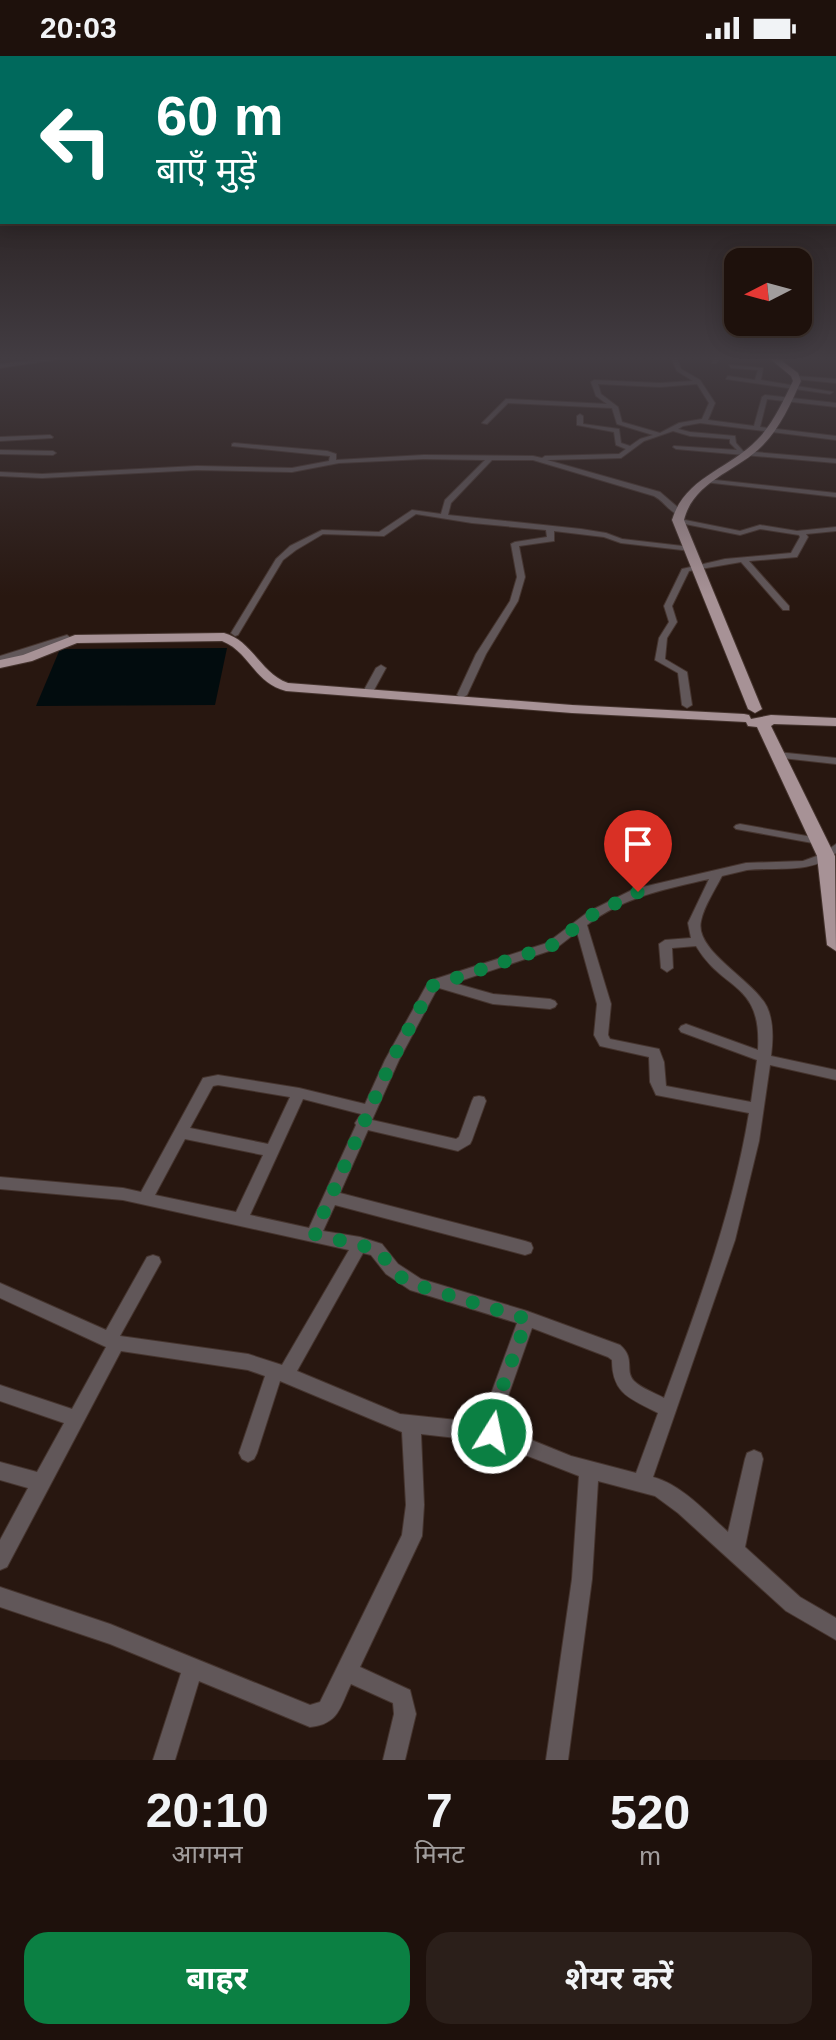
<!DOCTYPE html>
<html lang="hi">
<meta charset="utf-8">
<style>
:root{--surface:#1e110c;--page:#2b1f1a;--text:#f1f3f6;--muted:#a19d9d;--line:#3c312d;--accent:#0b8043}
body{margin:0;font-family:Arial,"Noto Sans Devanagari",sans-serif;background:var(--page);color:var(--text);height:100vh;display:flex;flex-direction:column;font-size:30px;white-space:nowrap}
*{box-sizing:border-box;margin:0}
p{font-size:26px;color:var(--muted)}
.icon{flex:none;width:44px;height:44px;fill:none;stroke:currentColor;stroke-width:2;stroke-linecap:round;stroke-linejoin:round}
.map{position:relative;height:1704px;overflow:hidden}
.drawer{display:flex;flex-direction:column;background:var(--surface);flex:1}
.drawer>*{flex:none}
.top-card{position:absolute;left:0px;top:0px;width:836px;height:168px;box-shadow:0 4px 20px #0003,0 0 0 2px var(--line);background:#00695c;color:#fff;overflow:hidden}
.needle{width:52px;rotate:264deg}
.fabs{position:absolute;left:724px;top:192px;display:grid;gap:16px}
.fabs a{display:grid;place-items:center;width:88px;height:88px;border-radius:16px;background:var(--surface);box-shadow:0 4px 20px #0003,0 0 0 2px var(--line);font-size:40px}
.pin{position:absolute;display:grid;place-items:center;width:68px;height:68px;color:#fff;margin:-82px -34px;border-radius:50% 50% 50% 0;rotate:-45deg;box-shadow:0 0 8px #0007}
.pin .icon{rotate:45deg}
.me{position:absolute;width:88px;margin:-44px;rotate:10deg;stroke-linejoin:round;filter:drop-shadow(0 0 6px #0008)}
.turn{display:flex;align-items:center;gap:28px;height:168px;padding:0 24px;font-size:36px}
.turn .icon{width:104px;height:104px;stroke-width:2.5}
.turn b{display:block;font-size:56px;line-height:68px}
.eta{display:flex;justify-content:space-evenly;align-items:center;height:136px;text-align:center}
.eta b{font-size:48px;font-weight:700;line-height:56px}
.button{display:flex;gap:16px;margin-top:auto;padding:16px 24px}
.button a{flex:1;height:92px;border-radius:24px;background:var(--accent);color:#fff;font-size:32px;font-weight:700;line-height:92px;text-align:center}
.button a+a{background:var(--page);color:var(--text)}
.status{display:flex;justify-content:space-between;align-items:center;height:56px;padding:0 40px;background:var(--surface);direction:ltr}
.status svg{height:22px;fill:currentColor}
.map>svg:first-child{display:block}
</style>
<div class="status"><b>20:03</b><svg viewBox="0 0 49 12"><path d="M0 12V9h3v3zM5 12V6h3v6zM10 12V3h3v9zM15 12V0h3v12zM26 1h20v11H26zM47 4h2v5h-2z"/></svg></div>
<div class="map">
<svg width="836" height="1704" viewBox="0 0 836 1704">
<rect width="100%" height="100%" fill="#281710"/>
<path fill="#020c0e" d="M227,592L215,649L36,650L60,593Z"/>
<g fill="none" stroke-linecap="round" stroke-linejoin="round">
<defs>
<path id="minor" d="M53,302H66L0,312V308Z
M671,302H677L681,313L700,324L715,347L708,364L754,370L762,341L765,339L836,347V351L767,343L760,371L836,380V384L700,367L683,370L678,373L690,376L735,380L736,387L743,395L836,403V407L676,393L673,391L674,390L737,394L730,387V383L690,380L673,375L644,385L621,402L547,404L660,436L682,455L683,457L679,459C668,455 664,445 654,440L533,404H492L451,447L448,459L581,473L606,477L622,483L691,491L695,493L691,495L621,487L604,481L554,475V485L519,490L525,521L518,545L486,598L467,639L462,642L457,639L476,598L510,545L517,521L511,488L515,486L547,481L546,474L472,467L416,458L384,480L323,478L296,494L283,504L238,579L235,580L231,577L276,503L290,490L322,474L379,476L412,454L441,458L445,444L485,404L424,403L339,407L292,416L197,414L42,422L0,420V416L42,418L197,410L292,412L329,405L330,400L232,390V388L234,387L327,395L336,398V404L424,399L533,400L542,402L545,400L619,398L626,393L616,389L614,376L577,369V360L580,358L583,360V368L619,373L621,387L630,390L640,383L653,379L617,368L612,352L508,347L487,368L482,367L506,343L607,348L596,340L591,326L594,324L660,327L693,325L677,315ZM598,328L660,331L697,328L709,347L702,363L679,367L660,377L622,366L618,351L601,338Z
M715,302H721L716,307H712Z
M729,309L763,312L761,324L833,336L830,338L726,323L728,320L755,324L758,314L731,312Z
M797,320L836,323V327L795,323Z
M50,379L53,381L52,382L0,385V381Z
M0,394L53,395L56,397L53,399L0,398Z
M706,423L836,437V441L704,426L702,425Z
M675,462L740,475L760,469L797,475L836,471V475L806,478L808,481L797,501L749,505L789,550V554H783L741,506L689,515L672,550L677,566L667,582L665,603L687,616L692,649L687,652L682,649L678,617L655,604L659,582L669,566L664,550L682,513L725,503L791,497L800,481L799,479L760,473L740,479L675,466Z
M381,609L386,612L374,634L372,636H366L364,634L376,612Z
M777,696L836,702V708L773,701L772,699Z
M740,768L818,782L824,785L818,788L736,773L734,771L736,769Z
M836,788V797C813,818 776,811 747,814C739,816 730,818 722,820C715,834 704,850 701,865C694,895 754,924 767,951C774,966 773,984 771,1000L836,1014V1024L770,1009L759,1085L735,1184L653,1421C682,1429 706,1456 728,1476L745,1403L747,1397L754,1394L761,1397L763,1403L745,1491L800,1541L836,1562V1584L786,1555L678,1457L655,1440L598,1425L592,1523L568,1704H546L572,1523L579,1420L492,1386L421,1378L424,1449L422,1480L360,1611L410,1634L416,1658L405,1704H383L394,1658L393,1647L351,1628C340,1651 339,1668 310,1671L199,1625L175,1704H153L181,1617L110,1588L0,1551V1531L110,1568L310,1649L320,1646L402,1479L406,1449L402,1376L280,1325L257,1397L254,1403L248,1406L242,1403L239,1397L265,1320L248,1314L121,1295L7,1511L0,1514V1484L28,1432L0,1424V1406L37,1416L64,1367L0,1345V1329L72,1353L106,1291L0,1242V1227L106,1274L147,1201L153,1199L159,1201L161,1206L120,1280L248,1298L282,1309L349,1194L123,1144L0,1133V1121L123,1132L141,1136L203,1022L218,1019L299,1032L365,1048L385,1004L426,930L432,924L547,887L588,856L634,833L746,807L803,805L822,798ZM709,823L688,867L691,882L665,884L659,888L661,912L667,916L673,912L672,892L696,890C723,936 762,925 758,994L686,968L681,970L679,973L681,976L757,1004L751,1046L666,1030L664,1006L659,993L610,983L608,979L611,948L587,869C623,841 666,833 709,823ZM577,876L597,948L594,979L600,990L649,1001L650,1026L656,1039L749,1057C733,1155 698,1249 664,1342C655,1337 641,1332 634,1325C624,1314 636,1303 620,1289L527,1255L421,1223L398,1208L382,1188L360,1181L323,1175L335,1149L525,1199L531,1197L533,1192L531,1187L525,1185L340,1137L368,1074L458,1095L470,1088L472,1084L486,1045L484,1041L479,1040L474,1041L472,1045L459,1081L456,1083L372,1064L399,1004L437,933L439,932L493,948L550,953L555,951L557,948L555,945L550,943L493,938L454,927L555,893ZM218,1029L290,1041L268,1088L190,1072L213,1030ZM303,1043L361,1058L355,1067L356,1069L309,1172L250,1159ZM185,1083L263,1099L236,1156L155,1139ZM363,1197L371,1199L386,1218L410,1234L517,1267L488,1346L485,1367L400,1358L297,1315ZM532,1272L608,1301L612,1304C612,1339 632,1343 658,1357L636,1417L571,1400L502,1372L506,1346Z"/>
<path id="tertiary" d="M67,579L75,585L61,593H53V589L21,602L0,606V600Z"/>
<path id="primary" d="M769,302H778L798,317L801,325C791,347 780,372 763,389C737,416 694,424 684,464L762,653L755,657L748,653L672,464C685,421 728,414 757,384C773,368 783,345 793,325L791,320Z
M224,577C253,585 260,617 288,627L572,649L744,658L749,659L751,663L771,659L836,662V670L774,668L771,670L835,800L836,895L827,889L817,800L757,671L748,670L746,666L572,657L286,635C253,626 250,596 222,585L77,587L32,605L0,612V604L23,599L75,579Z"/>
</defs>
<use href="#minor" stroke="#45342e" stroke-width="2"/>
<use href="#tertiary" stroke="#45342e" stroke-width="2"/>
<use href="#primary" stroke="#45342e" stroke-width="2"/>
<use href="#minor" fill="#615759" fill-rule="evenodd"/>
<use href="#tertiary" fill="#615759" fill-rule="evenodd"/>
<use href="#primary" fill="#a79296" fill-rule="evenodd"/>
</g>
<linearGradient id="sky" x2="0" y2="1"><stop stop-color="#160d09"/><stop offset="0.56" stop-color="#423c42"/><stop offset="1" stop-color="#423c42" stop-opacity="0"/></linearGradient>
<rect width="836" height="540" fill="url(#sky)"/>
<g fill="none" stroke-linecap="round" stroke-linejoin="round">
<path stroke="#0b8043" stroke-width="14" stroke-dasharray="0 25.2" d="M492,1377L497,1346L527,1263L416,1229L402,1222L376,1193L314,1178L392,1004L432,930L551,890L592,859L638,836"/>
</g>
</svg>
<div class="fabs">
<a><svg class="needle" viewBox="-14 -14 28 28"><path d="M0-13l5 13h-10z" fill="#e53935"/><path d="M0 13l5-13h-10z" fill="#a19d9d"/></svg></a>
</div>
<div class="pin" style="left:638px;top:836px;background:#d93025"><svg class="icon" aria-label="arrive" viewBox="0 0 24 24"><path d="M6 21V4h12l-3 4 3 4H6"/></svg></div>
<svg class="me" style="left:492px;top:1377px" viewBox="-20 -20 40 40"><circle r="17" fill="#0b8043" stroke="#fff" stroke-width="3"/><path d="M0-11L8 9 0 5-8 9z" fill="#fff"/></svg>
<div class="top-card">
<div class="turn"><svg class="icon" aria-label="left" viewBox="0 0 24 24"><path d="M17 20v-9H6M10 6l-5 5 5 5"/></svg><div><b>60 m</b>बाएँ मुड़ें</div></div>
</div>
</div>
<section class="drawer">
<div class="eta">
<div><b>20:10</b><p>आगमन</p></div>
<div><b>7</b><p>मिनट</p></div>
<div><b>520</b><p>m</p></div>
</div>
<div class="button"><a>बाहर</a><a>शेयर करें</a></div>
</section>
